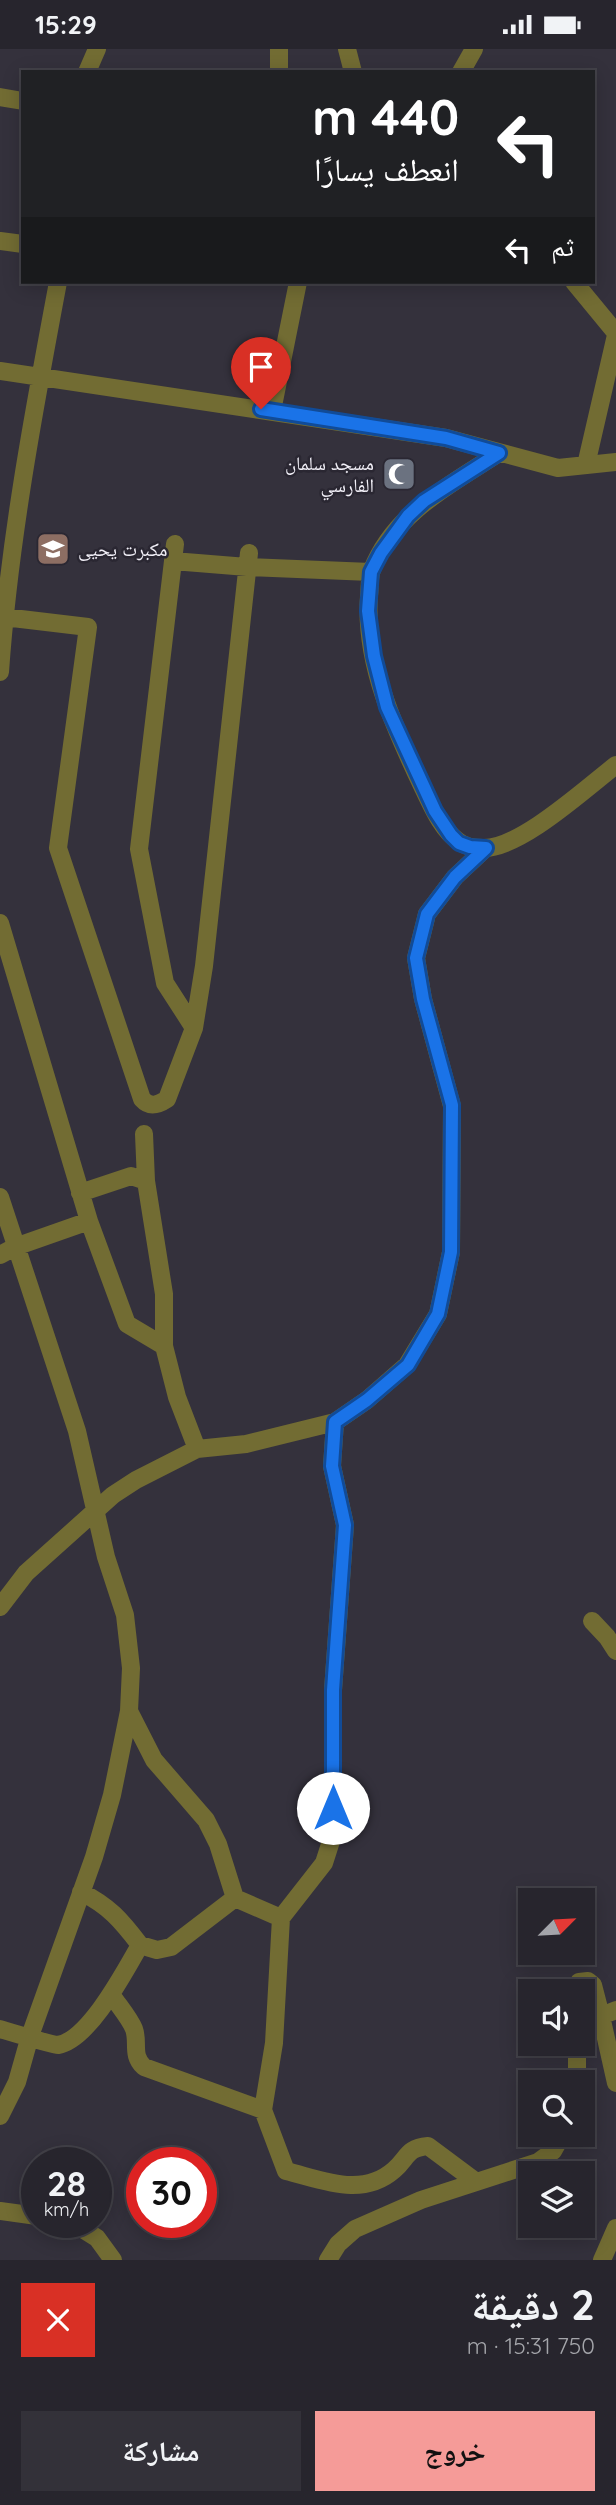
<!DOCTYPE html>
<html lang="ar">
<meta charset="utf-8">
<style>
:root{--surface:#27252d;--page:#333139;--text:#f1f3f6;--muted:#a4a5aa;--line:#434249;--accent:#f59b98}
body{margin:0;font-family:Quicksand,"Noto Naskh Arabic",sans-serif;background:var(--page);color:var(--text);direction:rtl;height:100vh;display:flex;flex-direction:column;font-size:26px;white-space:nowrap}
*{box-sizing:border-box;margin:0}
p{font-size:23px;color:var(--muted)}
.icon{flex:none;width:38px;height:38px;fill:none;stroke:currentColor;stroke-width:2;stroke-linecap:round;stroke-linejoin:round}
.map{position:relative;height:2211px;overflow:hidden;direction:ltr}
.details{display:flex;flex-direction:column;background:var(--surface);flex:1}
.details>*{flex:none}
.banner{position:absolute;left:21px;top:21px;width:574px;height:214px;border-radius:0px;box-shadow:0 4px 18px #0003,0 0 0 2px var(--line);direction:rtl;background:#202124;color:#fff;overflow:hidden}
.needle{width:46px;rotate:66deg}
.controls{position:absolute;left:518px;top:1839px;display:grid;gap:14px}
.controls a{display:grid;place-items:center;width:77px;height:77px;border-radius:0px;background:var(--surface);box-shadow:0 4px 18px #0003,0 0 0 2px var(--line);font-size:35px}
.speed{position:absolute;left:21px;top:2098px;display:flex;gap:14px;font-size:35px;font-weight:700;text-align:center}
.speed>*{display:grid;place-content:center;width:91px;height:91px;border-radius:50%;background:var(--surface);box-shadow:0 4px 18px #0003,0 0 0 2px var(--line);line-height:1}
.speed small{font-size:18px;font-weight:400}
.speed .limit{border:10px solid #d22;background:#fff;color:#111}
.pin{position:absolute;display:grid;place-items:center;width:60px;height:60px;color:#fff;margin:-72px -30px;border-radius:50% 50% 50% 0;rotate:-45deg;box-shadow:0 0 7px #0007}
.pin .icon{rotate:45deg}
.me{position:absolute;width:77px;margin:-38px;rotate:0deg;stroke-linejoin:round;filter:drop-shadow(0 0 5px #0008)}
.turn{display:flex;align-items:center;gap:24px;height:147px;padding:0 21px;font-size:32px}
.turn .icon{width:91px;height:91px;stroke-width:2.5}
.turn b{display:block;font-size:49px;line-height:60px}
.then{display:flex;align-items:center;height:66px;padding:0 21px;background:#0003;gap:14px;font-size:26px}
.round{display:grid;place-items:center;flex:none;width:74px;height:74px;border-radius:0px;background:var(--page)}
.overview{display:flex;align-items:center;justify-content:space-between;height:119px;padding:0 21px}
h1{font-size:42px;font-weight:700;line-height:52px}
.primary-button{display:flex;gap:14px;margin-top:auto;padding:14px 21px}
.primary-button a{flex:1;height:80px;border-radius:0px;background:var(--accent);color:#111;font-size:28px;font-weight:700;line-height:80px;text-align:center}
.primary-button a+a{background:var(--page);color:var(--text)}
.status{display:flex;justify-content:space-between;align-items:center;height:49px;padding:0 35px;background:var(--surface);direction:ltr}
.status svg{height:19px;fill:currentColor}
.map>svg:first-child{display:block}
</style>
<div class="status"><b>15:29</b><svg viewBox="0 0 49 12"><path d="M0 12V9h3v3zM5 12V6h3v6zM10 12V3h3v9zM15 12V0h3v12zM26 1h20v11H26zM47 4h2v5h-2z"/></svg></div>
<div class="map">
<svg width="616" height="2211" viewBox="0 0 616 2211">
<rect width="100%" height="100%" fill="#34313c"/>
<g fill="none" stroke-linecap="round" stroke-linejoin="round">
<path stroke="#726c33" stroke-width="18" d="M279,0V23
M347,0L353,23
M87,23L97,0
M461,23L474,0
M0,48L23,52
M0,192L23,195
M574,233L616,284
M0,322L446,389L558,419L616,413
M272,362L298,233
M499,404C451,435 394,464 372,521C369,528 370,539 369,547C364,614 395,680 423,739C432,757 441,780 458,792C465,798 474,799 483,799C520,800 586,739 616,716
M586,416L616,286
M175,495L139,800L165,934L194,979
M173,512L247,518L371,523
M4,568L88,578L58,799L142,1050C150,1059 158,1056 167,1050L194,979L204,917L249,504
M0,623C9,493 34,361 58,233
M0,874L89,1172L15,1198L0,1206
M144,1085L146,1132
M80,1144L131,1127L146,1132L164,1245V1297L177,1348L197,1400
M0,1148L77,1382L106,1508L125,1566L131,1619L129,1662L112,1746L94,1808L30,1987L17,2033L0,2067
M89,1172L127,1275L164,1297
M0,1558L26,1524L113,1446L136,1431L197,1400L246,1395L335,1373L367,1351L407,1316L438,1265L451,1203L452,1057L423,950L416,909L427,865L455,828L486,799
M592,1572L607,1588L616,1602
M129,1662L154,1711L206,1771L218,1795L235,1849L171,1898L157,1901L140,1896
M235,1849L281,1869L324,1814L333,1786V1641L345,1476L332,1417L335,1373
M574,1942L579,1933L588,1932L593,1936L601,1967
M111,1945C118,1956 129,1968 134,1980C139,1994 131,2006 144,2018L263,2061L274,1994L281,1869
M616,1961L601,1967L616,2034
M0,1980C10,1983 52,1996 58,1996C89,1991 125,1922 140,1896C121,1871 109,1857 81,1843
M574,2034L577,2019V1995
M263,2061L286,2122C323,2131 362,2149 394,2121C408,2109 406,2099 428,2097L475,2132
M0,2162L37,2167
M73,2174L97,2189L113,2211
M328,2211L338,2195L355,2180L421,2151L538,2113L553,2102L562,2086
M602,2211L616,2179"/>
</g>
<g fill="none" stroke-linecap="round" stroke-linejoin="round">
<defs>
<path id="route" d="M261,360L446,389L499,404L424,452L408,467L381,504L371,523L368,562L374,607L387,658L435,762L451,786L459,794L470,798L486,799L455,828L427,865L416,909L423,950L452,1056L451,1203L438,1265L408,1316L367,1351L335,1373L332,1417L345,1476L333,1641V1759"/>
</defs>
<use href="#route" stroke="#114b97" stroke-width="18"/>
<use href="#route" stroke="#1a73e8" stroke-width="12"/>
</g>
<defs>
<symbol id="mosque-square" viewBox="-11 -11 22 22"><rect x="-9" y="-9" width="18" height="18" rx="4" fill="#6b7280" stroke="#2a2732"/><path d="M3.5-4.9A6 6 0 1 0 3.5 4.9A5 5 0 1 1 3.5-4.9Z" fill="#fff"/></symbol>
<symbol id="school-square" viewBox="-11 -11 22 22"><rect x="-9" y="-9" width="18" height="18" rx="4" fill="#8d6e63" stroke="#2a2732"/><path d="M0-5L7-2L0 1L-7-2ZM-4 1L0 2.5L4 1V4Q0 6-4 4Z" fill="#fff"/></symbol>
</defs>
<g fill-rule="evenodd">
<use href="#mosque-square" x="380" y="406" width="38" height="38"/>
<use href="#school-square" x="34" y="481" width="38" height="38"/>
</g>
<g text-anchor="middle" stroke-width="5" stroke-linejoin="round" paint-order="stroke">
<g font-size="19" fill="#f2f0f8" stroke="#2a2732" text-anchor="end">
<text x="374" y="421">مسجد سلمان<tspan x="374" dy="22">الفارسي</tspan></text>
<text x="78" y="507" text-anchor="start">مكبرت يحيى</text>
</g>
</g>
</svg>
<div class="controls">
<a><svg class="needle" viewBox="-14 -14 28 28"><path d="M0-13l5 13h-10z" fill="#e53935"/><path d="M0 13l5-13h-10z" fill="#a4a5aa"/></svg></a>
<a><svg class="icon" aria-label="sound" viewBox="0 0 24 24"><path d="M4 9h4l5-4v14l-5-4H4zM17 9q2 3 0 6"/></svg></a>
<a><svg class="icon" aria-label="search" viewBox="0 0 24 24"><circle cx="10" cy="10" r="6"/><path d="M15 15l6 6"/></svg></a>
<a><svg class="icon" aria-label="layers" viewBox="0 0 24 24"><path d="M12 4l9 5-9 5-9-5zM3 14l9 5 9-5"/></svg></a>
</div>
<div class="speed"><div>28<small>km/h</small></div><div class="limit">30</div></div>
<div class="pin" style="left:261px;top:360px;background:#d93025"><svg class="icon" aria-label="arrive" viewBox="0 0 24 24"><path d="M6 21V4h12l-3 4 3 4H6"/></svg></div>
<svg class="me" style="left:333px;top:1759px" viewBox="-20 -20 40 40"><circle r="19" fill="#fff"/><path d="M0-13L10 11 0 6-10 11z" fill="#1a73e8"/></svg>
<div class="banner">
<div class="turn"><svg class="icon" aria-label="left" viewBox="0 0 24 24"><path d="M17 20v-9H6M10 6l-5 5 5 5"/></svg><div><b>440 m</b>انعطف يسارًا</div></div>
<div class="then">ثم<svg class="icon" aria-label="left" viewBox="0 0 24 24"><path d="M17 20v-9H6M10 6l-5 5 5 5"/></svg></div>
</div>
</div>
<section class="details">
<div class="overview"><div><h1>2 دقيقة</h1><p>750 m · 15:31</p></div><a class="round" style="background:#d93025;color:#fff"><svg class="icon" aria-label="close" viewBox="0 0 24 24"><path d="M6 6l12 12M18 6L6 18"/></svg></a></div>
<div class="primary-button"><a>خروج</a><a>مشاركة</a></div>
</section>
